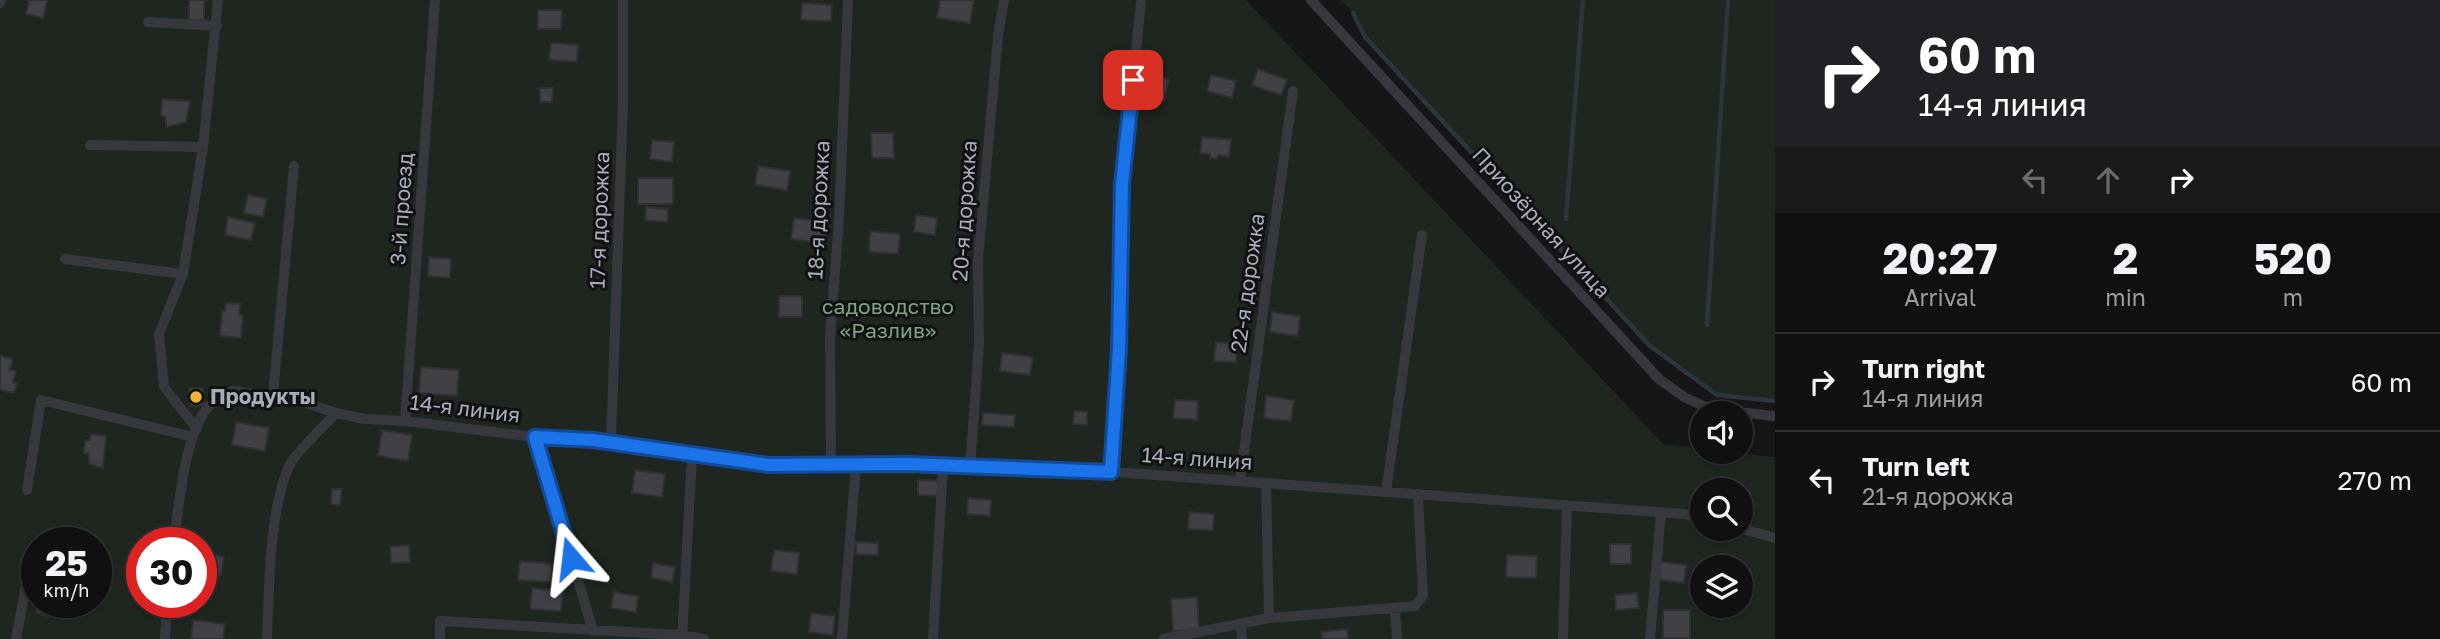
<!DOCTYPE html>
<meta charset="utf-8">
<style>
:root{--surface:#101012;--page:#19191b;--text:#f1f3f6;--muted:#9c9d9f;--line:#303032}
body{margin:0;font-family:"Golos Text",sans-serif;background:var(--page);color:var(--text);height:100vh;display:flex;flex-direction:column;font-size:26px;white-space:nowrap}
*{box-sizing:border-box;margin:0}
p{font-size:23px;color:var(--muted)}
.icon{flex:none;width:38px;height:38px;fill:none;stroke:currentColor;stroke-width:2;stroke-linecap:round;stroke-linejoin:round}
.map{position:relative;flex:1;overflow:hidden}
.side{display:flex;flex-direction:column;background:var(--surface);width:665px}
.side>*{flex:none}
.hud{background:#202124;color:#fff;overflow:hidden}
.buttons{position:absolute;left:1690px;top:401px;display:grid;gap:14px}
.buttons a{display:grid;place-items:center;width:63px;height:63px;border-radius:50%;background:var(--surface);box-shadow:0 2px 5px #0004,0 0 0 2px var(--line);font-size:35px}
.speed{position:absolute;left:21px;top:527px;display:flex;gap:14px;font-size:35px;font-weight:700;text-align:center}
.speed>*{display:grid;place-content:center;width:91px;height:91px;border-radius:50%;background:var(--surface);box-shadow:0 2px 5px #0004,0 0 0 2px var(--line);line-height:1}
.speed small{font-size:18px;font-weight:400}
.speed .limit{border:10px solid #d22;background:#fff;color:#111}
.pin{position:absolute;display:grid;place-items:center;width:60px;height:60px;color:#fff;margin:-30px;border-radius:14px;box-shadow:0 4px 10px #0006}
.me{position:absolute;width:77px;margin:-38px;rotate:343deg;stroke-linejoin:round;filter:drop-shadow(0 0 5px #0008)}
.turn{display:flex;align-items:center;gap:24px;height:147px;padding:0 28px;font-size:32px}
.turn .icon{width:91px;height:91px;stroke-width:2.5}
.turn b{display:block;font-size:49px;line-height:60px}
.lanes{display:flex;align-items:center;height:66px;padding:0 28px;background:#0003;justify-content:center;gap:35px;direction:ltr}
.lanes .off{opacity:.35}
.eta{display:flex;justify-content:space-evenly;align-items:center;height:119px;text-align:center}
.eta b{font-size:42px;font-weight:700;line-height:49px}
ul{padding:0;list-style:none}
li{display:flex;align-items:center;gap:21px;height:98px;padding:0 28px;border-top:2px solid var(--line)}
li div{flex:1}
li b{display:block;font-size:26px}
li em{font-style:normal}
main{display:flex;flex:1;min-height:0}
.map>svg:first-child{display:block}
</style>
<main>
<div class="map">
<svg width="1775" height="639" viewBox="0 0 1775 639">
<rect width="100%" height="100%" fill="#161618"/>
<path fill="#1e261f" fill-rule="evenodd" d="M0,0H1246L1663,444L1703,449V452H1726L1775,457V639H0ZM1703,490H1741V528H1703ZM37,542H96V602H37ZM142,542H201V602H142ZM1703,567H1741V606H1703Z
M1341,0H1775V401L1717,395L1650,346L1365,37L1353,13Z"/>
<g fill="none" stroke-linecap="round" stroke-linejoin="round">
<path stroke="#2c353c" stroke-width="4.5" d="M1353,13L1365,37L1650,346L1717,395L1775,401
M1566,219L1583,0
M1707,325L1728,0"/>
</g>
<path fill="#404145" stroke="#303034" stroke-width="2" d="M29,0H47L43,18L26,14Z
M189,0H204V20H189Z
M940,0H974L970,23L937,18Z
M802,3L832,5L831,21L801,20Z
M538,10H562L561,29H538Z
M551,43L578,45L577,62L549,60Z
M1258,69L1287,80L1281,95L1252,85Z
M1143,73L1169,79L1164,101L1139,95Z
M1211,75L1236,81L1232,98L1207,91Z
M540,88H553L552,102H540Z
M162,99L190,101L186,122L166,127V118L161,115Z
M871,133H893L894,158H872Z
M1202,137L1231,140L1229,157L1218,155L1217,159L1210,158V154L1200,153Z
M652,140L674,142L672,162L650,159Z
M758,166L790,171L787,190L755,185Z
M638,178H673V204H638Z
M248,195L267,199L263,217L244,213Z
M646,207L668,209L667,222L645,220Z
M916,215L937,218L935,235L914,232Z
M228,217L255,223L251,240L225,235Z
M794,218L828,222L825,244L791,239Z
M870,231L900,234L898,254L869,252Z
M429,257L451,259L450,278L428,276Z
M779,296H802V317H779Z
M226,303L240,304L239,315H243L241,338L220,336L222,311H225Z
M1272,312L1300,316L1298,336L1270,332Z
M1216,342L1237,344L1236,362L1214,361Z
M1002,353L1033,357L1030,375L1000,371Z
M0,356L13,359L10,370L16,371L13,382L17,383L14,393L0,390Z
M421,367L459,370L457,396L419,393Z
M189,388H203V406H190Z
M1266,396L1294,400L1291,421L1264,418Z
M1175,400L1198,401L1197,420L1173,418Z
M1074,411L1087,412V425L1073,424Z
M983,413L1015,415L1014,427L982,425Z
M236,422L269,428L265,451L232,445Z
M382,430L412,435L408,461L378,456Z
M91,434L106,436L103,468L89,464V453H84L85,440H90Z
M635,470L665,474L662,497L632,493Z
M918,480L939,481L938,496L918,495Z
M332,489H342L340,505L331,504Z
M968,498L991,500L990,516L967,514Z
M1189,512L1214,514L1213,530L1188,529Z
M856,542L878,543V555L856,554Z
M1610,544H1631V564H1610Z
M409,545L410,562L391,563L390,547Z
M774,550L799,553L797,574L771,571Z
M201,552L224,557L221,575L201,571Z
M1507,555L1537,556L1536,578L1506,577Z
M520,561L552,564L551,582L518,580Z
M1661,562L1686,565L1684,583L1659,580Z
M653,563L675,567L672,582L651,578Z
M532,588L563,591L561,611L530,609Z
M614,592L638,596L636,612L611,608Z
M1637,593L1639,608L1616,610L1615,595Z
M1197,597L1199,629L1173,631L1171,599Z
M37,602H59L56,616L47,617L36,612Z
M1663,610H1690V638H1663Z
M811,613L835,616L833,635L809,632Z
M193,620L225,624L223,639H191Z
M1347,629L1348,639H1322L1321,632Z"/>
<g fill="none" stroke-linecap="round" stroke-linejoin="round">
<path stroke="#37383d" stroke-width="10" d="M1311,0L1659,379L1684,397L1710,409L1775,416
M0,3L1,0
M148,22L217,26
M90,145L203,147
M65,259L183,274
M273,395L294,166
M405,421L435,0
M197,429L164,387L159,334L183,274L203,147L218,0
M535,437L593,631
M611,442L623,102V0
M831,464L830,338L839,219L848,0
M970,467L979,344L978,260L998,36L1004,0
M1111,472L1119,349L1122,184L1141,3
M1240,481L1293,91
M1266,483L1269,618
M27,490L41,400L193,437
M1386,492L1422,235
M1739,528L1775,538
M174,542C179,506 184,434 209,406C215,400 225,396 232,391L298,400L336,413L365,419L405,421L535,437L575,438L770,465L909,464L1101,471L1684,514L1703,519
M1395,608L1397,639
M1241,624L1242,639
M16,639L30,564
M165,639L167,602
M267,639C269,589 269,512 289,466C296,452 324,426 336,413
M440,639V621L681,635L704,639
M682,639L692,455
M842,639L856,464
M933,639L943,466
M1164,639L1269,618L1415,606L1423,596L1418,494
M1563,639L1567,505
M1650,639L1661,512"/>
</g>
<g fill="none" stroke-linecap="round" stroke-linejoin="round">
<defs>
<path id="route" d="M571,558L535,437L593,440L769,465L909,464L1111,472L1119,349L1122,184L1133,80"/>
</defs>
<use href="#route" stroke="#114b97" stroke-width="18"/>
<use href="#route" stroke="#1a73e8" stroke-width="12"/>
</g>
<circle fill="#f2b134" stroke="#111113" stroke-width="2.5" cx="196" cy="397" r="7"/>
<g text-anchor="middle" stroke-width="6" stroke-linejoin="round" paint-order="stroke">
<g font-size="21" fill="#a8adb8" stroke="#111113">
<text transform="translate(402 209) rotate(-86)" y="7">3-й проезд</text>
<text transform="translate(819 210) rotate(-87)" y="7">18-я дорожка</text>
<text transform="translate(965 211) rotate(-86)" y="7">20-я дорожка</text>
<text transform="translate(600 220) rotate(-88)" y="7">17-я дорожка</text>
<text transform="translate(1541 223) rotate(48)" y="7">Приозёрная улица</text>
<text transform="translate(1248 283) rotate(-82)" y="7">22-я дорожка</text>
<text transform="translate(465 409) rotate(7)" y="7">14-я линия</text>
<text transform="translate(1197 459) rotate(4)" y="7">14-я линия</text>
</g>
<g font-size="21" fill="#7fa381" stroke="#111113">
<text x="888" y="314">садоводство<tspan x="888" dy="24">«Разлив»</tspan></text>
</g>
<g font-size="21" font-weight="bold" fill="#a8adb8" stroke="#111113" text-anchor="start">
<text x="210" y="404">Продукты</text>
</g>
</g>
</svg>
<div class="buttons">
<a><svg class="icon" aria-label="sound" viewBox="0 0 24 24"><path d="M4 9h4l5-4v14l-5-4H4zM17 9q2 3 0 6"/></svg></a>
<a><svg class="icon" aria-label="search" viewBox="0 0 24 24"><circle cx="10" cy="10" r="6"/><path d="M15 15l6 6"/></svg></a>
<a><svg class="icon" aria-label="layers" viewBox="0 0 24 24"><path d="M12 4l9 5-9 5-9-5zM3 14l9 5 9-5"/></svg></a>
</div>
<div class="speed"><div>25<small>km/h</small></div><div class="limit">30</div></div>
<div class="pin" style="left:1133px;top:80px;background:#d93025"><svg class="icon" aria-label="arrive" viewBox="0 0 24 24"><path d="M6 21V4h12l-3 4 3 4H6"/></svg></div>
<svg class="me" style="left:571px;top:558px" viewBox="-20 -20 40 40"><path d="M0-17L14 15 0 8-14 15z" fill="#1a73e8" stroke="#fff" stroke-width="4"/></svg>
</div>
<section class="side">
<div class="hud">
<div class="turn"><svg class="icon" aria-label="right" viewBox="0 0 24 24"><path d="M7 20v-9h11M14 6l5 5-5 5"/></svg><div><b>60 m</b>14-я линия</div></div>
<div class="lanes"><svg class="icon off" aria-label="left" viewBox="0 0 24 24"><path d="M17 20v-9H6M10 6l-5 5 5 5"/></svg><svg class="icon off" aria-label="ahead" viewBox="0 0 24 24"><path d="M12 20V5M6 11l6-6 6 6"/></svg><svg class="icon" aria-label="right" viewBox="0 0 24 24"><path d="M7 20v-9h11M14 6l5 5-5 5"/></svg></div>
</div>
<div class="eta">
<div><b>20:27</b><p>Arrival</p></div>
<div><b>2</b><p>min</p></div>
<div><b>520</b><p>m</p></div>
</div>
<ul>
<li><svg class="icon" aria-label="right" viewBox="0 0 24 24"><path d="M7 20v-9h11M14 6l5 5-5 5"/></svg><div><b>Turn right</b><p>14-я линия</p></div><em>60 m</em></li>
<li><svg class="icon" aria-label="left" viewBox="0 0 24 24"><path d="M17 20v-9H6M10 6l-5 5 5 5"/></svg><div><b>Turn left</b><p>21-я дорожка</p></div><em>270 m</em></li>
</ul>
</section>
</main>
